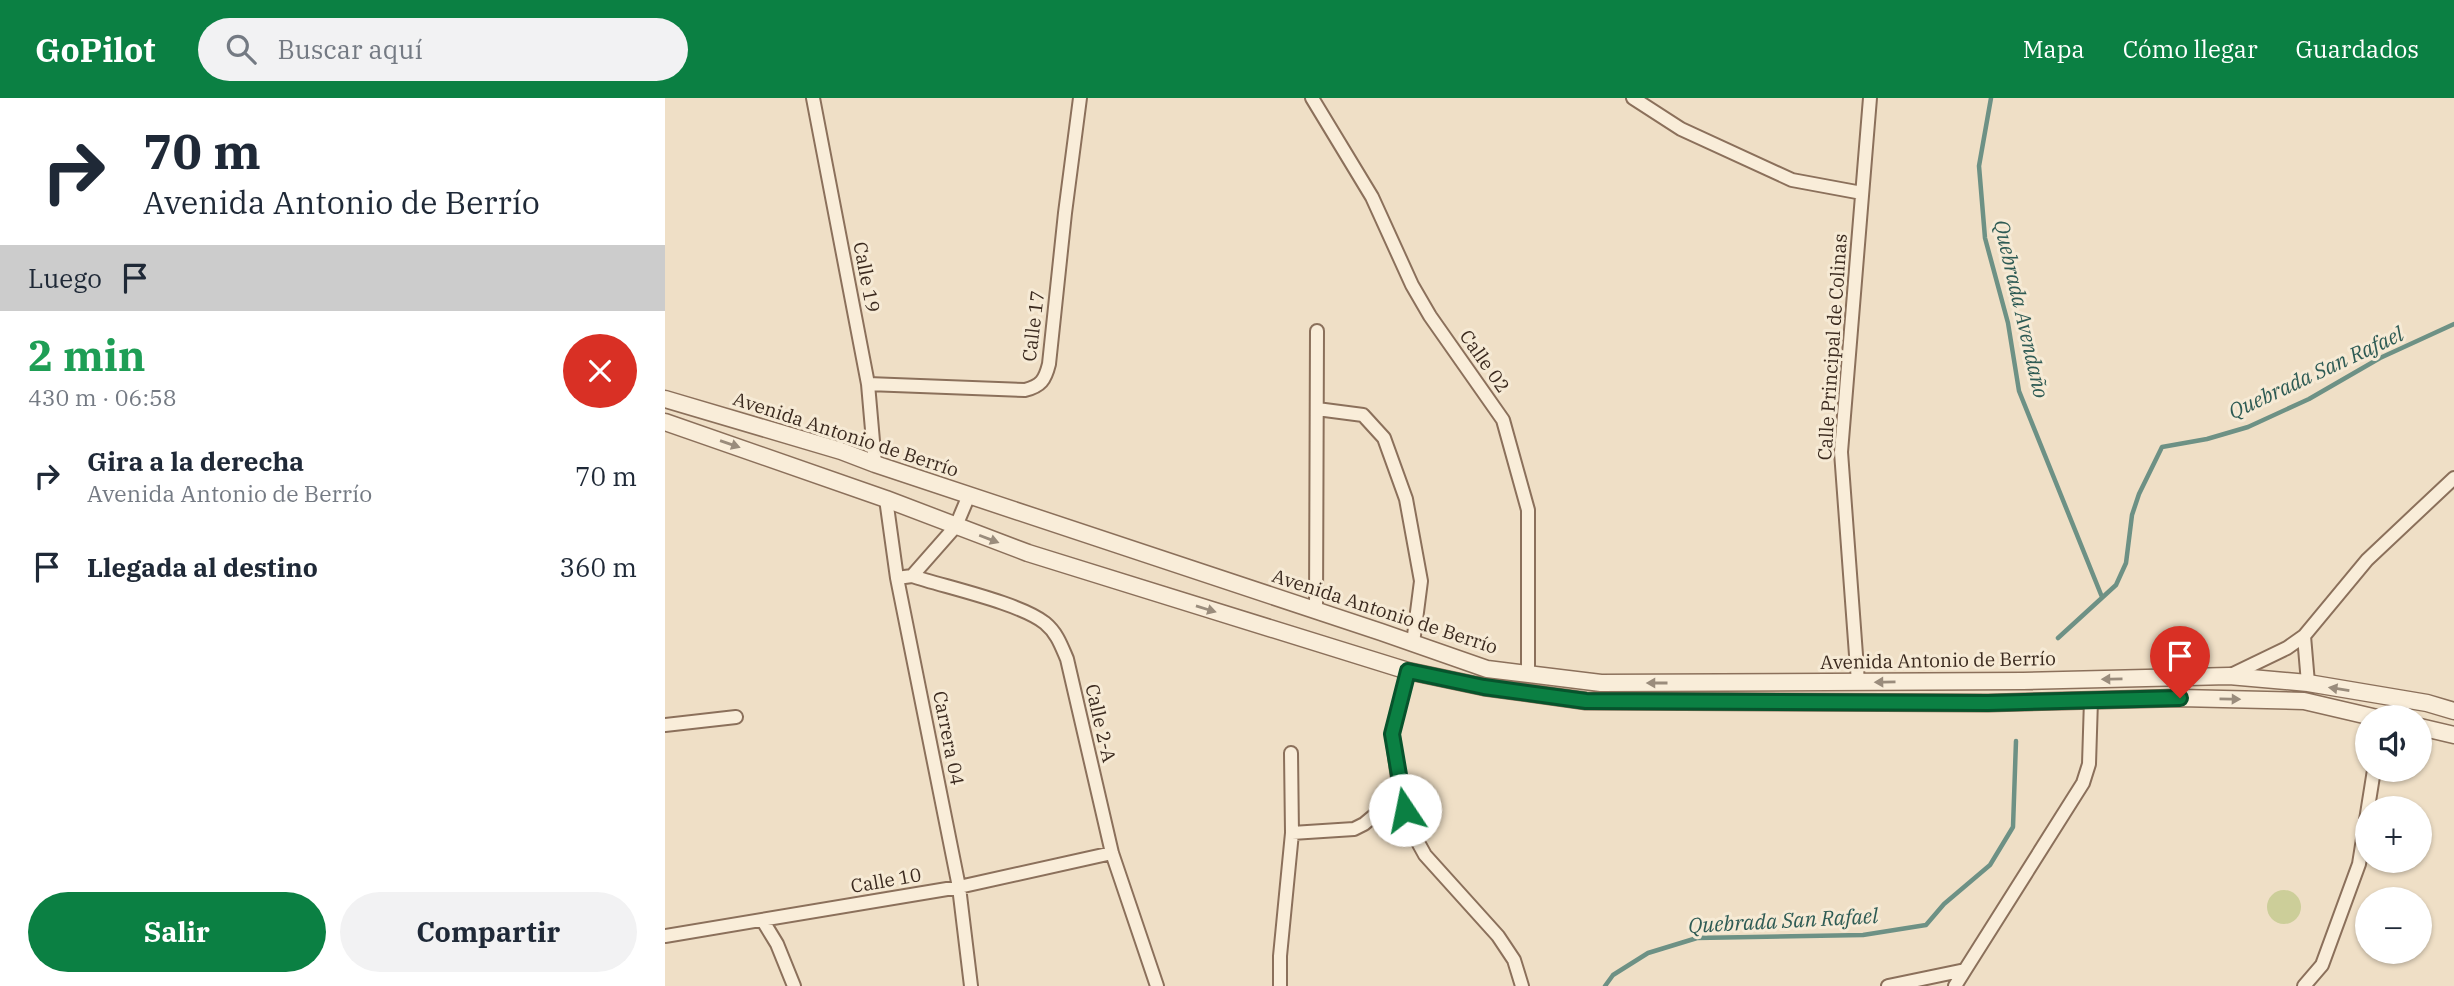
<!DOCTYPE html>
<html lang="es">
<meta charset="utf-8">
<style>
:root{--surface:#fff;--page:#f2f2f3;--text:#1f2937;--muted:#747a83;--accent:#0b8043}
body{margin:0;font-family:"IBM Plex Serif",serif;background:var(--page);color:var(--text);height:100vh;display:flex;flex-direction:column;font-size:26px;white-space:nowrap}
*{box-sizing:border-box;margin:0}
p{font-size:23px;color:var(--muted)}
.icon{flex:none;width:38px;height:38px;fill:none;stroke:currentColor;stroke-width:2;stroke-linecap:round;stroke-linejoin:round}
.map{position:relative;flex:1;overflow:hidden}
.details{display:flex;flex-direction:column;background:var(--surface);width:665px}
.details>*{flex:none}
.banner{background:#fff;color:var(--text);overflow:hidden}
.buttons{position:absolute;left:1690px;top:607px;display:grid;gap:14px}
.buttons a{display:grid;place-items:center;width:77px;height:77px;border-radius:50%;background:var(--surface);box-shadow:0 2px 5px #0004;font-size:35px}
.pin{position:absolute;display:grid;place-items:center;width:60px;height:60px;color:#fff;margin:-72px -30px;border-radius:50% 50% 50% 0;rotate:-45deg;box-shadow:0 0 7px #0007}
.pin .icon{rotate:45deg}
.me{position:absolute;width:77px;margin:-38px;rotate:349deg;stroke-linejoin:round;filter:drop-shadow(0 0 5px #0008)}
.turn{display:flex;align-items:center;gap:24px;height:147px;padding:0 28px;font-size:32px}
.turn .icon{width:91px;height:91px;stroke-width:2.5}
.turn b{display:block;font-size:49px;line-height:60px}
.then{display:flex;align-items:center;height:66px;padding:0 28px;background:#0003;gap:14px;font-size:26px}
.round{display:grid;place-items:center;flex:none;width:74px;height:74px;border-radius:37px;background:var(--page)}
.overview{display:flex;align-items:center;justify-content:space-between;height:119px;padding:0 28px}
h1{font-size:42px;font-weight:800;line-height:52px;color:#1e9e55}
.action{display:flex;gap:14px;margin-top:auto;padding:14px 28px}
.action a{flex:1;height:80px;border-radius:42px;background:var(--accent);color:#fff;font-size:28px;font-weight:800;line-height:80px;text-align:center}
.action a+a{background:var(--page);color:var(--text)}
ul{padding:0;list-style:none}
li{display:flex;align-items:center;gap:21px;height:91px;padding:0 28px}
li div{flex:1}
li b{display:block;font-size:26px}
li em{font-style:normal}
header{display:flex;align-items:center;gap:42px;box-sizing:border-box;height:98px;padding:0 35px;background:var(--accent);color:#fff}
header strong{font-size:33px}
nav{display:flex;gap:38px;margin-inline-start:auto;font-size:24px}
.search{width:490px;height:63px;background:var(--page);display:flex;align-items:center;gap:18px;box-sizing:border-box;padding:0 24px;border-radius:38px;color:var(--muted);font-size:26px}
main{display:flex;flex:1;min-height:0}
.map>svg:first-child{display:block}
</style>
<header>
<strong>GoPilot</strong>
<div class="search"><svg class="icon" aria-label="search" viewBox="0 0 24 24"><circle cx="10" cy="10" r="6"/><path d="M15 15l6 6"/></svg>Buscar aquí</div>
<nav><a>Mapa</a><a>Cómo llegar</a><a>Guardados</a></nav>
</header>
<main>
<section class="details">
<div class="banner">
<div class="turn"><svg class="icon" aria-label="right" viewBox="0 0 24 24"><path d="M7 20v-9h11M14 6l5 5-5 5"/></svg><div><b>70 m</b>Avenida Antonio de Berrío</div></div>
<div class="then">Luego<svg class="icon" aria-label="arrive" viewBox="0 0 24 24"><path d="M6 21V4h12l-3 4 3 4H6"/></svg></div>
</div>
<div class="overview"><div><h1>2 min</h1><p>430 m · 06:58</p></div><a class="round" style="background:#d93025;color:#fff"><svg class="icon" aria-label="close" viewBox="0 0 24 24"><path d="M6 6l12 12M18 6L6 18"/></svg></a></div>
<ul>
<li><svg class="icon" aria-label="right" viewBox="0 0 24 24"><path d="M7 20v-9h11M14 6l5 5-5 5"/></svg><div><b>Gira a la derecha</b><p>Avenida Antonio de Berrío</p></div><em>70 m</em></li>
<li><svg class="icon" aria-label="arrive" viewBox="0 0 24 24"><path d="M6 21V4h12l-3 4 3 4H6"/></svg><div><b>Llegada al destino</b></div><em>360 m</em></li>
</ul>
<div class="action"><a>Salir</a><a>Compartir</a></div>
</section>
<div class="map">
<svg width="1789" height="888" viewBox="0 0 1789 888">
<rect width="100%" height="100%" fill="#efdfc6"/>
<path fill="#ccce99" d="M1602 809a17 17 0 1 1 34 0a17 17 0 1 1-34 0Z"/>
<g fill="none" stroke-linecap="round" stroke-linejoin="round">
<path stroke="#6d9185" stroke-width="4.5" d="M1326,0L1314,68L1320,140L1343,225L1354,293L1437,499
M1393,540L1451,487L1461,465L1467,417L1474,396L1497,349L1542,341L1583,329L1644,301L1715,260L1789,226
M940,888L948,877L983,855L1032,840L1198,837L1261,827L1279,806L1325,767L1348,729L1351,643"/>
<defs>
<path id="minor" d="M148,0L203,286L210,366
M647,0L707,99L747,187L765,218L838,322L863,412V576
M968,0L1016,31L1127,82L1197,95
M203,286L360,292C376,288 380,282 384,266L400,115L415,0
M652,311L698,317L719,340L741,401L756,483L748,545
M221,401L232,480L294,789L306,888
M247,478L291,428L304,397
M232,480L247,478C280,489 355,505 380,525C392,535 396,547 402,561L447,755L492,888
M651,512L652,233
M1639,538L1643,585
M743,573L727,636L735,696L744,728L760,757L833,838L849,862L857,888
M1564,578L1622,550L1639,538L1702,462L1789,380
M1193,584L1176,354L1205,0
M0,627L71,619
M627,735L689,731L699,726L735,696
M98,823L112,846L129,888
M0,838L294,789L447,755
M615,888V858L627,735L626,655
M1223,888L1300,872L1418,685L1424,666L1426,602
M1290,888L1300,872
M1639,888L1657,867L1694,766L1709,672"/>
<path id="tertiary" d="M0,301L176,353L210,366L716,534L822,571L936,585L1358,583L1564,578L1643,585L1762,605L1789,613
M0,324L221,401L363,455L743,573L819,589L921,603L1323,605L1515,600L1639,603L1712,620
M1755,629L1789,637"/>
</defs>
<use href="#minor" stroke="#8b705b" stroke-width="16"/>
<use href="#tertiary" stroke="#8b705b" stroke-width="19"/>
<use href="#minor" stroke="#f9edd9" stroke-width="12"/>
<use href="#tertiary" stroke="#f9edd9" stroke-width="16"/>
</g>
<defs><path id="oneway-solid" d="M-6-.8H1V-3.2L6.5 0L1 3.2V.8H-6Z" transform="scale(1.75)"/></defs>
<g fill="#9a8c7c">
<use href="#oneway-solid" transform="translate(65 346) rotate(19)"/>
<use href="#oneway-solid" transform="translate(324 441) rotate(21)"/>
<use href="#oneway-solid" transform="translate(541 511) rotate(17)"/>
<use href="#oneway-solid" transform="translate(1447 581) rotate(179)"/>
<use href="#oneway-solid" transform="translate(1220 584) rotate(179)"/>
<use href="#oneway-solid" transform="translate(992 585) rotate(180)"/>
<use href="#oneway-solid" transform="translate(1674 591) rotate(-171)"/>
<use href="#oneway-solid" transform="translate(1565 601) rotate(1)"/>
</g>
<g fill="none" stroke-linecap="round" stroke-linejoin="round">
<defs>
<path id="route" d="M740,712L727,636L743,573L819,589L921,603L1323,605L1515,600"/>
</defs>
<use href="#route" stroke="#07532c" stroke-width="18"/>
<use href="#route" stroke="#0b8043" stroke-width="12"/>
</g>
<g text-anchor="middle" stroke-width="6" stroke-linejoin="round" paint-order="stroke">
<g font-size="19" fill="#3b2a1f" stroke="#f6ead5">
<text transform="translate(202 179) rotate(79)" y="7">Calle 19</text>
<text transform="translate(368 228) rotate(-83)" y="7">Calle 17</text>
<text transform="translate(1167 249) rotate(-86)" y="7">Calle Principal de Colinas</text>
<text transform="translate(820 263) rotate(55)" y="7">Calle 02</text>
<text transform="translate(181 336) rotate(18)" y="7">Avenida Antonio de Berrío</text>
<text transform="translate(720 513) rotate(18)" y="7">Avenida Antonio de Berrío</text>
<text transform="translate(1273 562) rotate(-1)" y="7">Avenida Antonio de Berrío</text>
<text transform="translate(436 625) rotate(77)" y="7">Calle 2-A</text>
<text transform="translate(284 640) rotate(79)" y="7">Carrera 04</text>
<text transform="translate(221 782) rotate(-10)" y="7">Calle 10</text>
</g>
<g font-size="21" font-style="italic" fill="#2e5b54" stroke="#f6ead5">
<text transform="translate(1356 211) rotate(77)" y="7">Quebrada Avendaño</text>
<text transform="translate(1651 275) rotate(-25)" y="7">Quebrada San Rafael</text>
<text transform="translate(1118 823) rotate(-3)" y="7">Quebrada San Rafael</text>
</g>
</g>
</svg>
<div class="buttons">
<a><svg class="icon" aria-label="sound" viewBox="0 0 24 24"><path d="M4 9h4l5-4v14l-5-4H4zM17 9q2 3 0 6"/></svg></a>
<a>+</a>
<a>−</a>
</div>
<div class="pin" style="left:1515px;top:600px;background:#d93025"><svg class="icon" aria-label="arrive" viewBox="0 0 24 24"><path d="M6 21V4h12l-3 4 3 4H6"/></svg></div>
<svg class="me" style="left:740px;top:712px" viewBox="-20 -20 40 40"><circle r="19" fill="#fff"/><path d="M0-13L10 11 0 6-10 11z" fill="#0b8043"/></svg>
</div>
</main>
